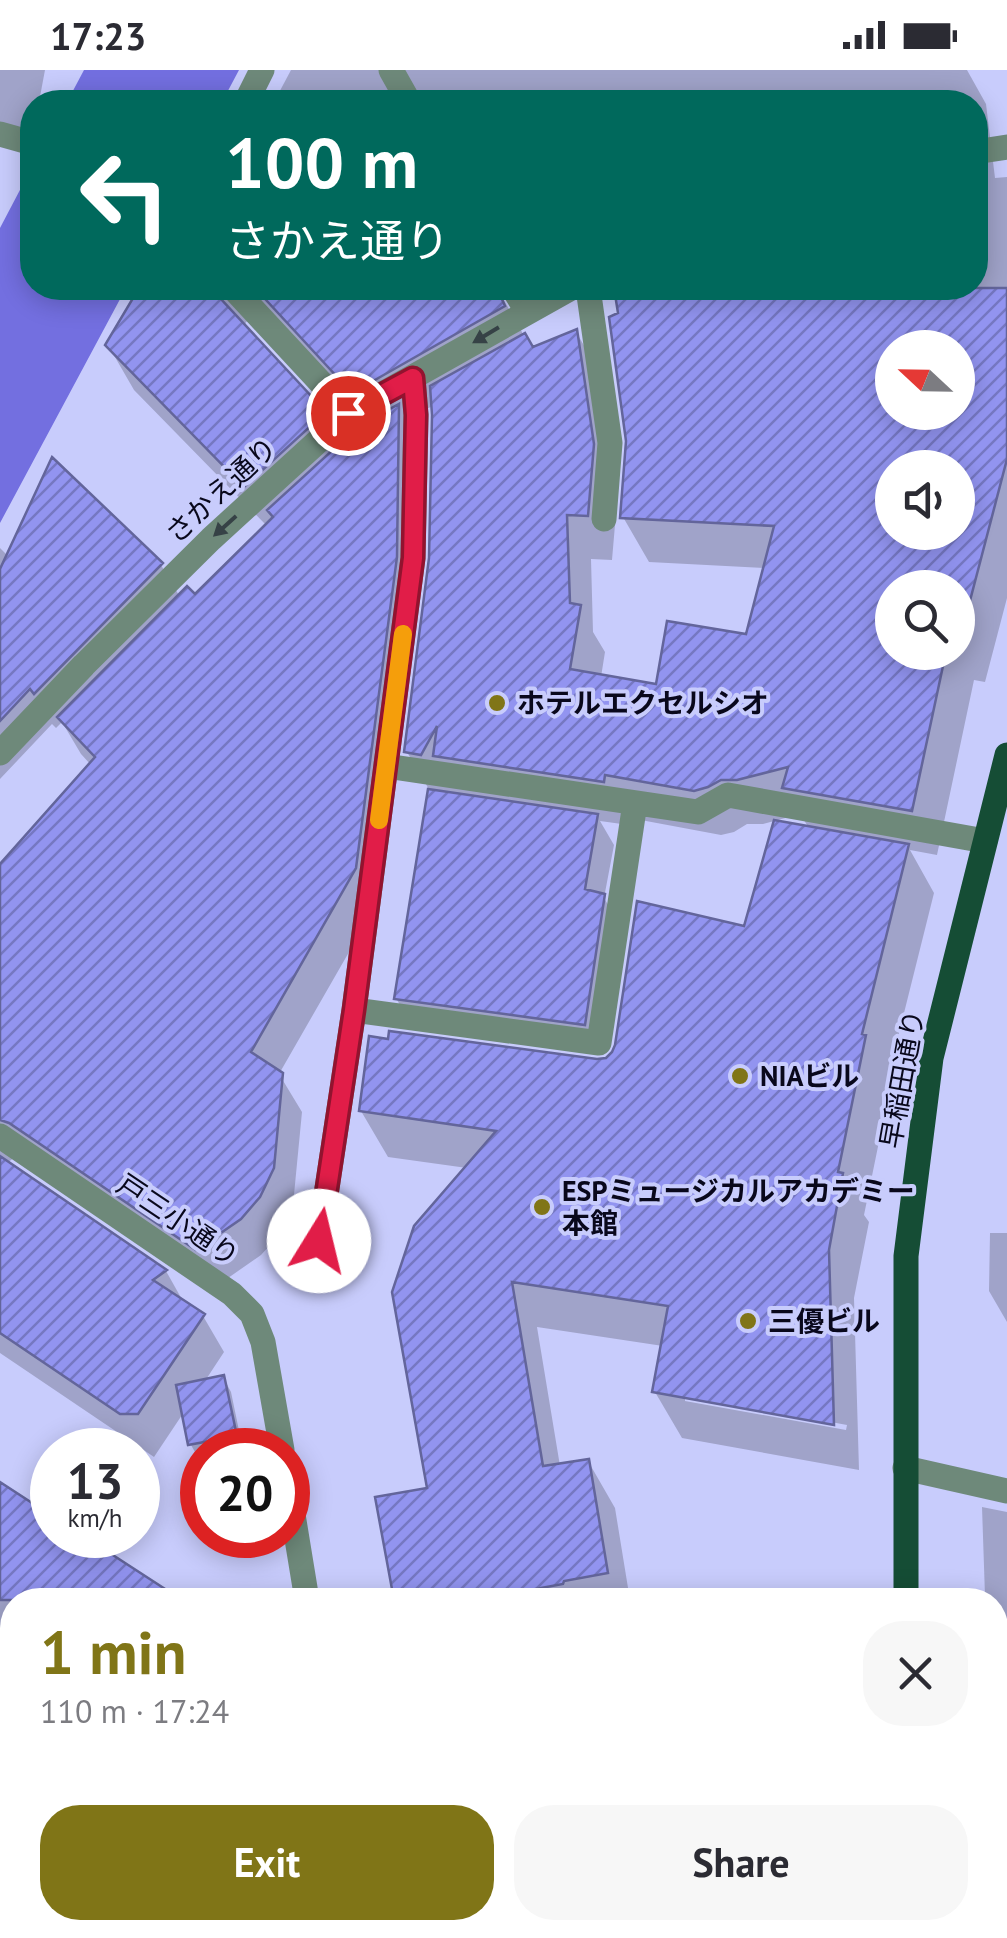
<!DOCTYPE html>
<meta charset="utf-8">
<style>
:root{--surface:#fff;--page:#f7f7f7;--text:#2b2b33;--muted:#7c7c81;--accent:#807517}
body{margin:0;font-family:"PT Sans","Noto Sans JP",sans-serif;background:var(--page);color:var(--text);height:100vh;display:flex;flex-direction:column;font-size:38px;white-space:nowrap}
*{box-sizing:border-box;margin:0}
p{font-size:32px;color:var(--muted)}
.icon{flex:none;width:55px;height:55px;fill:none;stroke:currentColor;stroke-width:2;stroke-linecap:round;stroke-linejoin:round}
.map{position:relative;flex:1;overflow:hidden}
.details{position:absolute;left:0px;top:1518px;width:1008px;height:352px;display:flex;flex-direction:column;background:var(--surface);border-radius:40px 40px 0 0;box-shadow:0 5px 25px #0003}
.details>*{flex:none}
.top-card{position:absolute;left:20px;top:20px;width:968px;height:210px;border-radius:40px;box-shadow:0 5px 25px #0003;background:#00695c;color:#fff;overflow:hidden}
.needle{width:65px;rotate:292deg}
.buttons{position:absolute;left:875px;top:260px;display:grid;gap:20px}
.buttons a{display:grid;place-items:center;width:100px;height:100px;border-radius:50%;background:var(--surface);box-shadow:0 5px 25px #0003;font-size:50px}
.speed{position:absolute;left:30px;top:1358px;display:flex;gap:20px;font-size:50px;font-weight:700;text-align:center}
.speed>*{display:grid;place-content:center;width:130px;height:130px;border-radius:50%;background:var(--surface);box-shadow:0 5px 25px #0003;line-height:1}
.speed small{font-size:25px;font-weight:400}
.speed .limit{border:15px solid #d22;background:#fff;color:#111}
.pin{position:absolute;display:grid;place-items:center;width:85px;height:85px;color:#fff;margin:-42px;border:5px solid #fff;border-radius:50%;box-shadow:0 2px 10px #0007}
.me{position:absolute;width:110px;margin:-55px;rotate:9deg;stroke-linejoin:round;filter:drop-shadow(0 0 8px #0008)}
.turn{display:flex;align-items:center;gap:35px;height:210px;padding:0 40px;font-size:45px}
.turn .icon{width:130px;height:130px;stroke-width:2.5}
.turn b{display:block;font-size:70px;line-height:85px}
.round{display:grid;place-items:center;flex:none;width:105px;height:105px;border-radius:40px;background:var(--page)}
.head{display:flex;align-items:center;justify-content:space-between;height:170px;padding:0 40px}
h1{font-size:60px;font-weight:700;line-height:75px;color:var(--accent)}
.primary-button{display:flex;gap:20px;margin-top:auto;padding:20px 40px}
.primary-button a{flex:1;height:115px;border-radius:40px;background:var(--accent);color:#fff;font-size:40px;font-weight:700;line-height:115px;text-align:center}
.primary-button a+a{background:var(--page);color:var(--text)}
.status{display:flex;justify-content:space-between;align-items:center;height:70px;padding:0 50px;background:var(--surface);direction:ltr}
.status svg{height:28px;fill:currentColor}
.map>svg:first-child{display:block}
</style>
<div class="status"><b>17:23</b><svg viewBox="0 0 49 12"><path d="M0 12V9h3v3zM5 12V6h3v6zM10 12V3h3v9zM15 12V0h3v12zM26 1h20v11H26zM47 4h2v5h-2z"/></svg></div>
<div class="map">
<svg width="1007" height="1868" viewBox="0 0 1007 1868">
<defs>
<pattern id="building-hatch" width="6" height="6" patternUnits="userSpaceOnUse" patternTransform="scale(2.5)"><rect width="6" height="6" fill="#9294f0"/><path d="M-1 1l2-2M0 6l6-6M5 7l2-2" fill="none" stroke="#7577c2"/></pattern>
</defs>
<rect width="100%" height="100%" fill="#c8ccfc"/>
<path fill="#736fe0" d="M84,0H239L222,32H67Z
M32,97V218H126L0,453V158Z"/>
<path fill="#0003" fill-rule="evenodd" d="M0,0H45L39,32H32V70L0,64Z
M291,0H967L986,34L995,108L1007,107V528L985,612L974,610L937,785L910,780L934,823L888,1007L891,1013L864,1145L869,1152L854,1228L859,1400L682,1368L655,1322L663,1276L537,1257L560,1396L588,1391L615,1438L630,1530H396L430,1420L467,1098L388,1087L361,1041L605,991L746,859L809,758L800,744L763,754H747L734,762L721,765L630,748L629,755L600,751L614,775L604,828L620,855L601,983L413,958L396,928L430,721L407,682L432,489L434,335L406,351L418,372L376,835L279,1004L302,1042L293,1135L280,1164L261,1185L218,1215L15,1087L7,1093L166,1201L184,1233L203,1246L224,1282L205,1311L223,1307L231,1322L243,1380H202V1389H199L191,1375L184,1342L154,1387L0,1283V798L91,695L81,684L62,652L56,658L52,654L0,709V478L8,486L53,391L161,495L180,527H195L267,456L134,320L108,275L142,218H497L522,262V267L532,280L576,262L602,306L618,420L612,490L591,489L593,562L605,582L601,607L659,616L748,566L766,498L649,492L623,447L629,371L621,245L617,221L625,218H975V32H426V30L417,28L408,32H274ZM257,246L273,251L368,354L342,375L324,344L244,258L246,252ZM892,278H958V342H892ZM892,398H958V462H892ZM892,518H958V582H892ZM685,1325L847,1355L846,1360L685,1331Z
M990,1163H1007V1252L989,1221Z
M0,1415L52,1449V1465H77L177,1530H12V1704L0,1696Z
M982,1437L1007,1442V1868H987L986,1863H990V1858H995V1855L1007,1858L995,1838V1530H982V1526H985Z
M0,1767L12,1788V1800L0,1842Z
M48,1858H124L138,1868H40Z
M463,1858H534L536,1868H458L456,1865Z
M589,1858H861L860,1868H589Z"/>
<path fill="url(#building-hatch)" stroke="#63659b" stroke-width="2.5" fill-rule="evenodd" d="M139,218H217L221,229L326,342L244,417L105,275Z
M255,218H497L505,236L352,323Z
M614,218H1007V389L960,569L958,568V518H892V582H946L912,741L782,718L788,697L737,710H721L708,717L694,721L605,705L604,712L433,686L437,656L421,685L404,682L429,488L432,345L430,316L525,263L533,277L577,259L594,374L588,446L567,445L570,533L581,535L570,599L656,614L667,551L746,564L774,456L620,448L626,371L609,247L618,243ZM892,278H958V342H892ZM892,398H958V462H892Z
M399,334L397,487L356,798L251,982L283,1003L274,1098L260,1127L241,1149L196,1180L9,1053L0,1050V794L95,687L57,647L187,516L195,524L273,447L267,440L359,356Z
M52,387L163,493L34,624L30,619L0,651V499Z
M428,719L598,744L585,819L605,824L585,955L394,929Z
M774,750L909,774L862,964L866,965L838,1102L843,1103L829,1180L834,1355L652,1322L668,1236L512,1212L543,1396L589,1389L608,1503L564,1511L563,1514L476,1530H394L375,1427L427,1418L392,1222L414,1156L496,1061L359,1041L369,966L388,969L389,961L597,989L606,988L612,982L615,975L637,831L744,856Z
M0,1086L167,1200L153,1210L205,1244L138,1344H120L0,1263Z
M224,1305L237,1366L188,1375L176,1315Z
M0,1412L52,1446V1465H82L182,1530H0Z"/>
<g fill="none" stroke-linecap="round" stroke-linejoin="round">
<path stroke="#6e897a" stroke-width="25" d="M391,0L409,32
M246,32L262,0
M513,218L527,241
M588,218L610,373L604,449
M386,696L698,742L728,725L985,771
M354,940L599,973L635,733
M319,1171L354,940L413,488L416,345L413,308
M0,1717L12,1722
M203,1858L216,1868"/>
<path stroke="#6e897a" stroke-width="25" d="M0,64L32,73
M975,82L1007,77
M233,218L349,343
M0,683L84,595L211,469L349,343L571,218
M0,1066L232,1224L252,1244L263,1272L282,1380
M905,1398L1007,1421
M288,1414L307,1530
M995,1837L1007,1839
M410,1858L419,1868"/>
<path stroke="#154d35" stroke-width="25" d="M906,1530V1186L931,988L1007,685
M911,1858V1868"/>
</g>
<defs><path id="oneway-solid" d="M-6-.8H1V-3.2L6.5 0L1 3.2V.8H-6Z" transform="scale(2.5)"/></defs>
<g fill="#364246">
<use href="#oneway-solid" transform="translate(486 265) rotate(149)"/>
<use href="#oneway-solid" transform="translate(225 456) rotate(138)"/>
</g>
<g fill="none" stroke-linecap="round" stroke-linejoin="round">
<defs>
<path id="route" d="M319,1171L354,940L413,488L416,345L413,308L348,343"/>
</defs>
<use href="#route" stroke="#92132f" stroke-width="25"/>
<use href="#route" stroke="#e11d48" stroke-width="18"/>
<path stroke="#f59e0b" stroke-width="18" d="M379,750L403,564"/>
</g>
<g fill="#807517" stroke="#c8ccfc" stroke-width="4">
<circle cx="497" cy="633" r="10"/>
<circle cx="740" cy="1006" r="10"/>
<circle cx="542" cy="1137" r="10"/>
<circle cx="748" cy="1251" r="10"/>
</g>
<g text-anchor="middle" stroke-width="8" stroke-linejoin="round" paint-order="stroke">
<g font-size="28" fill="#09081c" stroke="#c8ccfc">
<text transform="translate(221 420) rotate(-43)" y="10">さかえ通り</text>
<text transform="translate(902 1009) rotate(-80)" y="10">早稲田通り</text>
<text transform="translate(178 1150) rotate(34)" y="10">戸三小通り</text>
</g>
<g font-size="28" font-weight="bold" fill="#09081c" stroke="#c8ccfc" text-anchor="start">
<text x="517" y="643">ホテルエクセルシオ</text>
<text x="760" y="1016">NIAビル</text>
<text x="562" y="1131">ESPミュージカルアカデミー<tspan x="562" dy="32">本館</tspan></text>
<text x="768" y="1261">三優ビル</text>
</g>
</g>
</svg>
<div class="buttons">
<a><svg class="needle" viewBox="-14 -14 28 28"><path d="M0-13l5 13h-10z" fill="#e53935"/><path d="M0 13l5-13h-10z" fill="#7c7c81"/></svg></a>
<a><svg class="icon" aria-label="sound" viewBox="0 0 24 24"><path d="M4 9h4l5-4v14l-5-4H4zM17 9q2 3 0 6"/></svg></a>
<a><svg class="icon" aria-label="search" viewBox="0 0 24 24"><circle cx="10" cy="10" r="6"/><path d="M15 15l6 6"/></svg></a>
</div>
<div class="speed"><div>13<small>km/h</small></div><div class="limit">20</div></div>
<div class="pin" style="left:348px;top:343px;background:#d93025"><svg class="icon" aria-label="arrive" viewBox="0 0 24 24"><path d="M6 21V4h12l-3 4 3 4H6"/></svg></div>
<svg class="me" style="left:319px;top:1171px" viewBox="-20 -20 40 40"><circle r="19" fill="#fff"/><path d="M0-13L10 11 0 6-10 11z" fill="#e11d48"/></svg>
<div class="top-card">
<div class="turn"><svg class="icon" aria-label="left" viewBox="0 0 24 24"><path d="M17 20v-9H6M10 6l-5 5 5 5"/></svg><div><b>100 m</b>さかえ通り</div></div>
</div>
<section class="details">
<div class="head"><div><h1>1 min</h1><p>110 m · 17:24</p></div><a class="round"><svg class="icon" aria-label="close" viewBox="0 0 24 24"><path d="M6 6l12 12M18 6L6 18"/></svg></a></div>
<div class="primary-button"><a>Exit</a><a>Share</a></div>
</section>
</div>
